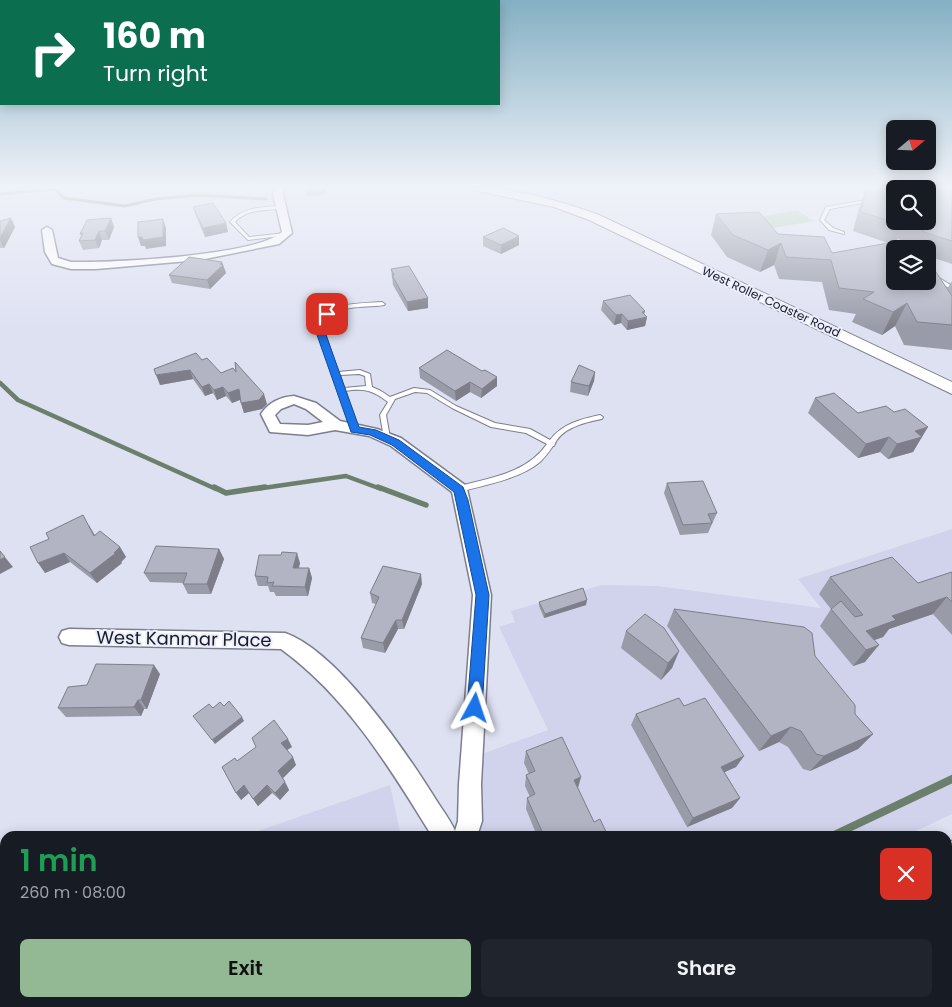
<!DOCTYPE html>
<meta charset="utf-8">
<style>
:root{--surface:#171b24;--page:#20242c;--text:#f1f3f6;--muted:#9ea1a6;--accent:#92b994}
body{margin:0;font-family:Poppins,sans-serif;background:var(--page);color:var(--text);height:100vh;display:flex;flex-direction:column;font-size:19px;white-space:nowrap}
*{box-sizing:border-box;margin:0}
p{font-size:16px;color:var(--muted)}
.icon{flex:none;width:28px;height:28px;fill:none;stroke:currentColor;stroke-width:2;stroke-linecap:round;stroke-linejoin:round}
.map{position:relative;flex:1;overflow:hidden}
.panel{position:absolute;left:0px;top:831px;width:952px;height:176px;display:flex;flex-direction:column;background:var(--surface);border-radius:15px 15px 0 0;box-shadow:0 2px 12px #0003}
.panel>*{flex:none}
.hud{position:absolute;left:0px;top:0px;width:500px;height:105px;box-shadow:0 2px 12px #0003;background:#0b6e4f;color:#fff;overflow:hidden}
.needle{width:32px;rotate:71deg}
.fabs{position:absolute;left:886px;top:120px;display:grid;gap:10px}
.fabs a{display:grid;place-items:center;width:50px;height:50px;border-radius:8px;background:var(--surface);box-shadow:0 2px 12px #0003;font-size:25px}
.pin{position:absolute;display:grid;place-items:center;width:42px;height:42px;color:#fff;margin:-21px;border-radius:10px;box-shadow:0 2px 8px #0006}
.me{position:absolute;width:55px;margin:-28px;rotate:5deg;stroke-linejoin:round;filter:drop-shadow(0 0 4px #0008)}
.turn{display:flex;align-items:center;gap:18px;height:105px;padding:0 20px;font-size:22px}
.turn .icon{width:65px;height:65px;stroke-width:2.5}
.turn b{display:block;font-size:35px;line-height:42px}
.round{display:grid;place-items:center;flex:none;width:52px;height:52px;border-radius:8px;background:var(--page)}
.summary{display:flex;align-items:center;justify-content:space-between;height:85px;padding:0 20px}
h1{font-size:30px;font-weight:600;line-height:38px;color:#1e9e55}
.cta{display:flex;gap:10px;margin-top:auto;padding:10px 20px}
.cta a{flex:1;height:58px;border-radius:8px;background:var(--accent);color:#111;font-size:20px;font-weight:600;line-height:58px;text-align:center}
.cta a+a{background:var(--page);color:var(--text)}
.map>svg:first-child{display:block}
</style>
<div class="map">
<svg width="952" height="1007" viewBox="0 0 952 1007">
<rect width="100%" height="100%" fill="#dee1f2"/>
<path fill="#d0d3eb" d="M952,529V814L905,836H473L479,755L548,730L499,627L515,622L511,611L602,585L657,586L821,608L798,579Z
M390,785L401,836H244Z
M5,919V1002H412V1007H0V921Z
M476,1003V1002L555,1003L546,1007H477Z"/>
<path fill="#b5d0b3" d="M797,210L814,221L767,229L752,218Z"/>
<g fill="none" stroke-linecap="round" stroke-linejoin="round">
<path stroke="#6c7f6c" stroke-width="3" d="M0,194L55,189L64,198L125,206L155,199L198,195L266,199"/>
<path stroke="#6c7f6c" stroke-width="4.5" d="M0,383L18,400L216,489
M256,489L346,476L381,489"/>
<path stroke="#6c7f6c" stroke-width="5.5" d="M214,487L226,493L265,487
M378,487L426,505"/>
<path stroke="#6c7f6c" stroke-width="8" d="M832,836L952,779"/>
<defs>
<path id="service" d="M871,199H873V201L830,209L824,220L833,228L844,232V234L829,230L820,220L826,207Z
M282,206H284V208C267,211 247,208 235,222L249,237L286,233L288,234V235L248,240L230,222C243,207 263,207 282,206Z
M928,271L952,286V290L928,275Z
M382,302L385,304L384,305C361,309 335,302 323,327L338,372L360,370L370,374L372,387L381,391L390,397L414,388L430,390L456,406L495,423L530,429L550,440C562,424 581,419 600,415L603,417L602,419C586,422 560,428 554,446H553C549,452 545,457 540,462C520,479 484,485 459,492L456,491L455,489L456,487C489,478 526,474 547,444L526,433L491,427L452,408L427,393L415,392L395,399L386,415L390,438L387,440L384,438L380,415L388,402C372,390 364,388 345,391L358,429L357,431H353L334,375L332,374L333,373L317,327C330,301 356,304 382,302ZM359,374L365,376L366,386L344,388L340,375Z"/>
<path id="minor" d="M276,187H285L283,194L292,233L279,244L200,260L96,269H71L52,264L45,252L42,230L47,227L52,230L58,258L71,262C110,263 256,256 282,232L273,194Z
M294,396L316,403L340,421L377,429L401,438L465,485L467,489L491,595L481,784L482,821L477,836H432C390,768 347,697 281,649L69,645L62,643L59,637L62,631L69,629L285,633C337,651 404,749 433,795C440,807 450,819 455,831L458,821L459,784L473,595L452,492L391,446L369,436L335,430L308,435L270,432L261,414C269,402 280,397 294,396ZM294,404L306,409L323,422L308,425L280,424L275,415L281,409Z
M443,1002H471L472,1007H444Z"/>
<path id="tertiary" d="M468,187C512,187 556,200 597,214L952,382V394L589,220L554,207L473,190Z"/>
<path id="trunk" d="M952,841V881L948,883V843Z
M645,1002H695L693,1007H643Z"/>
</defs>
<use href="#service" stroke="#7c7e8d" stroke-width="2"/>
<use href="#minor" stroke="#7c7e8d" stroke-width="3"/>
<use href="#tertiary" stroke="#7c7e8d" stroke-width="2"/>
<use href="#trunk" stroke="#7c7e8d" stroke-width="3"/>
<use href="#service" fill="#fff" fill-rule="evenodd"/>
<use href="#minor" fill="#fff" fill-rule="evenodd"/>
<use href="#tertiary" fill="#fff" fill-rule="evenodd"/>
<use href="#trunk" fill="#fff" fill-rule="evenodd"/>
</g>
<path fill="#999ba9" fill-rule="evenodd" d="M305,187H328L323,195L306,196Z
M952,187V264L928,256V249H911L898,238L896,243L947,289L952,281V350L904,345L895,326L882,335L852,322L856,314L829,310L822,282L779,279L774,265L760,272L727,257L711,235L716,214L832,253L888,243L853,231L859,208L866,189ZM895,189L928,221H895Z
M193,207L226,223L228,232L205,237L196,216Z
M111,218L114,227L109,240H102L99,248L83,250L79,241L81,236L80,234Z
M0,221L15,227L4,248H0Z
M483,237L519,245L501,254L483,246Z
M223,265L226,273L210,289L172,283L169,275Z
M391,269L428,308L408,311L393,285Z
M603,301L644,314L647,317L645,326L627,330L621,323L614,325L601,310Z
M202,360L221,373L236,372L267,404L262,409L244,413L240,400L232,403L226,396L217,400L213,393L205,396L193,379L160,385Z
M419,368L482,371L497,377V386L481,398L470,392L456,401L420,378Z
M595,372L594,381L588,396L570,392L571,382Z
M815,398L858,413L922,436L913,452L888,459L880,452L858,458L808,413Z
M667,483L717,513L708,533L680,535L664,493Z
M89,525L95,535L120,547L126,557L121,562L122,563L97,583L70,562L45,573Z
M219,549L224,559L211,594H188L183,584L184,583L150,582L144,573Z
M300,563L299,568H309L312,578L308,596H276L274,592H270L268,586H258L255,576Z
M952,572V635L933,614L889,629L883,637L874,640L865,662L853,666L820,626L831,609L819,594L830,577L918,583Z
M422,584L404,629H398L385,653L363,648L361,638L376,604L372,603L370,593Z
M539,602L586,605L544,618L539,606Z
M674,609L815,656L855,714L873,734L858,749L810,771L803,769L788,747L779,742L759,751L667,626Z
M626,631L679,651L672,668L661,680L621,648Z
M160,674L147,709H144L141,716L66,717L58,708L87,685Z
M636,714L744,756L736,767L724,772L740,798L732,808L687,827L631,725Z
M292,747L287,750L296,765L283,778L289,790L280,800L272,793L258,806L249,793L241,800L237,761Z
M526,751L581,777L577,788L594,822L608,836H537L526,809L527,798L530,797L525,786L526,775L529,774L524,763Z"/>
<path fill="#7d7e89" d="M322,187H328L323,195Z
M11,218L15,227L4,248L0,240V238Z
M111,218L114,227L109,240L105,231Z
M163,219L166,228V246L146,249L145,246H141L138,237Z
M226,223L228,232L205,237L203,228Z
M99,231L102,240L99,248L95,240Z
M519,236V245L501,254V245Z
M781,243L774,265L760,272L768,250Z
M222,262L226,273L210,289L207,280Z
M428,298V308L408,311L407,302Z
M907,303L895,326L882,335L893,312Z
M645,311L643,318L647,317L645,326L627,330L628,321L642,312Z
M622,314L621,323L614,325L616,315Z
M190,370L193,379L160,385L156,375Z
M595,372L594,381L588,396L589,386Z
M497,377V386L481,398L482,389Z
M470,382V392L456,401L455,391Z
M209,384L213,393L205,396L202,387Z
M223,387L226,396L217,400L214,390Z
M239,389L242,399L232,403L228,393Z
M264,394L267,404L262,409L244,413L241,403Z
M928,427L913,452L888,459L897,444L915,431Z
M889,437L880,452L858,458L866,444Z
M120,547L126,557L121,562L122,563L97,583L90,573Z
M219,549L224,559L211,594L207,584Z
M0,551L13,567L0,574Z
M64,553L70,562L45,573L38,563Z
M297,553L300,563L296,577L293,568Z
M309,568L312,578L308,596L305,587Z
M421,574L422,584L404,629L402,620Z
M947,597L933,614L889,629L883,637L861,645L866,631L892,616Z
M587,600L586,605L544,618L545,614Z
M396,620L398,629L385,653L383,643Z
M879,645L865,662L853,666L866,650Z
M679,651L672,668L661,680L668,663Z
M154,665L160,674L147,709L141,700Z
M138,700L144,709L141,716L134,707Z
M242,717L244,721L215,744L212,740Z
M791,727L779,742L759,751L771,736Z
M873,734L858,749L810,771L824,756Z
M288,739L292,747L285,751L281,743Z
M744,756L736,767L714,777L721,767Z
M293,757L296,765L283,778L278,771Z
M581,777L578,788L570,792L574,780Z
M285,782L289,790L280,800L275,793Z
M244,785L249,793L241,800L236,793Z
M267,785L272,793L258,806L253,799Z
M740,798L732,808L687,827L693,818Z
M343,1002H365L355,1007H333Z"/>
<path fill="#b2b4c4" stroke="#7d7e89" d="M876,187H952V241L924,232L911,221H928V189H895V209L893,207L895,211V221H901L904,225L861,212L866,189Z
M213,203L226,223L203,228L193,207Z
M759,212L778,234L824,237L832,253L894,242L906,249H895V281H928V260L952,296V325L917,322L907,303L893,312L863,299L874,292L839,288L831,260L786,257L781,243L768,250L733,235L716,214Z
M11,218L0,238V221Z
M111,218L105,231H99L95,240L79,241L83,233L80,234L87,220Z
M163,219V237L143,240L142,237H138V222Z
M503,228L519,236L501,245L483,237Z
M189,257L222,262L220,264L223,265L207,280L169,275Z
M409,266L428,298L407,302L392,275H394L391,269Z
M630,295L645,311L642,312L647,317L628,321L622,314L616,315L603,301Z
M447,350L482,371L485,370L497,377L482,389L470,382L455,391L419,368Z
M196,353L202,360L207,358L221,373L233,368L236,372L235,362L264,394L259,400L241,403L239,389L228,393L223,387L214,390L209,384L202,387L190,370L156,375L154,369Z
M579,365L595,372L589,386L571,382Z
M834,393L858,413L886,406L894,412L905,409L928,427L915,431L922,437L897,444L889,437L866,444L815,398Z
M703,481L717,513L708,514L712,523L683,525L667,483Z
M83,515L94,536L100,531L120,547L114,553H116L90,573L64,553L38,563L30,547L49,539L46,533Z
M156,546L219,549L207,584H183L187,573H144Z
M0,551L5,557L0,560Z
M282,552L297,553L293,568H309L305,587L272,586L274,582L267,583L268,577L255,576L259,555H281Z
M892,557L918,583L952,572V602L947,597L892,616L896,620L866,631L879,645L866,650L831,609L841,601L855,617L863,615L830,577Z
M383,566L421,574L402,620H396L383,643L361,638L379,597L370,593Z
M583,588L587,600L545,614L539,602Z
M674,609L804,627L812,633L815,656L855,705V714L873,734L824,756L816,754L801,731L791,727L771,736Z
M645,614L664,628L679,651L668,663L626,631Z
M96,664L154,665L141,700H138L134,707L58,708L68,687L87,685Z
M679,698L684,706L705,698L744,756L721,767L740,798L693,818L636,714Z
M229,701L242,717L212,740L193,716L209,704L213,708L220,702L224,706Z
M274,720L288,739L281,743L293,757L278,771L285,782L275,793L267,785L253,799L244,785L236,793L222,767L235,758L237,761L256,747L252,738Z
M562,737L581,777L574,780L594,822L600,819L608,836H544L527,798L535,794L526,775L535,771L526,751Z
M125,1002H343L333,1007H125Z"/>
<linearGradient id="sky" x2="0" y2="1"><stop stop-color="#84b0c3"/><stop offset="0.57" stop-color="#f0f2f9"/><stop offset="1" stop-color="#f0f2f9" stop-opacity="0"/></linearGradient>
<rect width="952" height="328" fill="url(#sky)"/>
<path fill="#1a73e8" stroke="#114b97" d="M324,312L331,314L325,327L326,335L359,427L376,430L399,440L463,487L468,500L489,595L482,708L480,713L475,715L469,713L467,708L476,595L454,492L392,445L370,435L351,432L317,335L316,327Z"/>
<g text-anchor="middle" stroke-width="4" stroke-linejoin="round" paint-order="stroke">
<g font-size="12" fill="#1a1b21" stroke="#ebeeff">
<text transform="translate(771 302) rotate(25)" y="4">West Roller Coaster Road</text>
</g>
<g font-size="18" fill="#1a1b21" stroke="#ebeeff">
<text transform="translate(184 639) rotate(1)" y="6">West Kanmar Place</text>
</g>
</g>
</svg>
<div class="fabs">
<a><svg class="needle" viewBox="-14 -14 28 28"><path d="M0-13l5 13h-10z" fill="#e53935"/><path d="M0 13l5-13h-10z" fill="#9ea1a6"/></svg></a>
<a><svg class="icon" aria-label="search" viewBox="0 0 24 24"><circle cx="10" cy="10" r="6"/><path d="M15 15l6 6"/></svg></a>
<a><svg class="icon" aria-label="layers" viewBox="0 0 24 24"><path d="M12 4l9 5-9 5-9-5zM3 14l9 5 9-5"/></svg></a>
</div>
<div class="pin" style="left:327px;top:314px;background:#d93025"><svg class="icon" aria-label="arrive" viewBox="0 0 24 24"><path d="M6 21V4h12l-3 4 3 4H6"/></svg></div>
<svg class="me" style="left:475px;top:708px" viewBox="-20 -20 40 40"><path d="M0-17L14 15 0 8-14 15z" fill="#1a73e8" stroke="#fff" stroke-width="4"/></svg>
<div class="hud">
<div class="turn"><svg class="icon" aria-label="right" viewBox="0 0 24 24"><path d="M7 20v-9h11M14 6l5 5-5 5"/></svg><div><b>160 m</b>Turn right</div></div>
</div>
<section class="panel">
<div class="summary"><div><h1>1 min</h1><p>260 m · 08:00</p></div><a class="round" style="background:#d93025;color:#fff"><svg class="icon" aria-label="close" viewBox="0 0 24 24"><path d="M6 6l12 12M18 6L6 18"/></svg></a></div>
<div class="cta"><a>Exit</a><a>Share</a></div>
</section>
</div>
